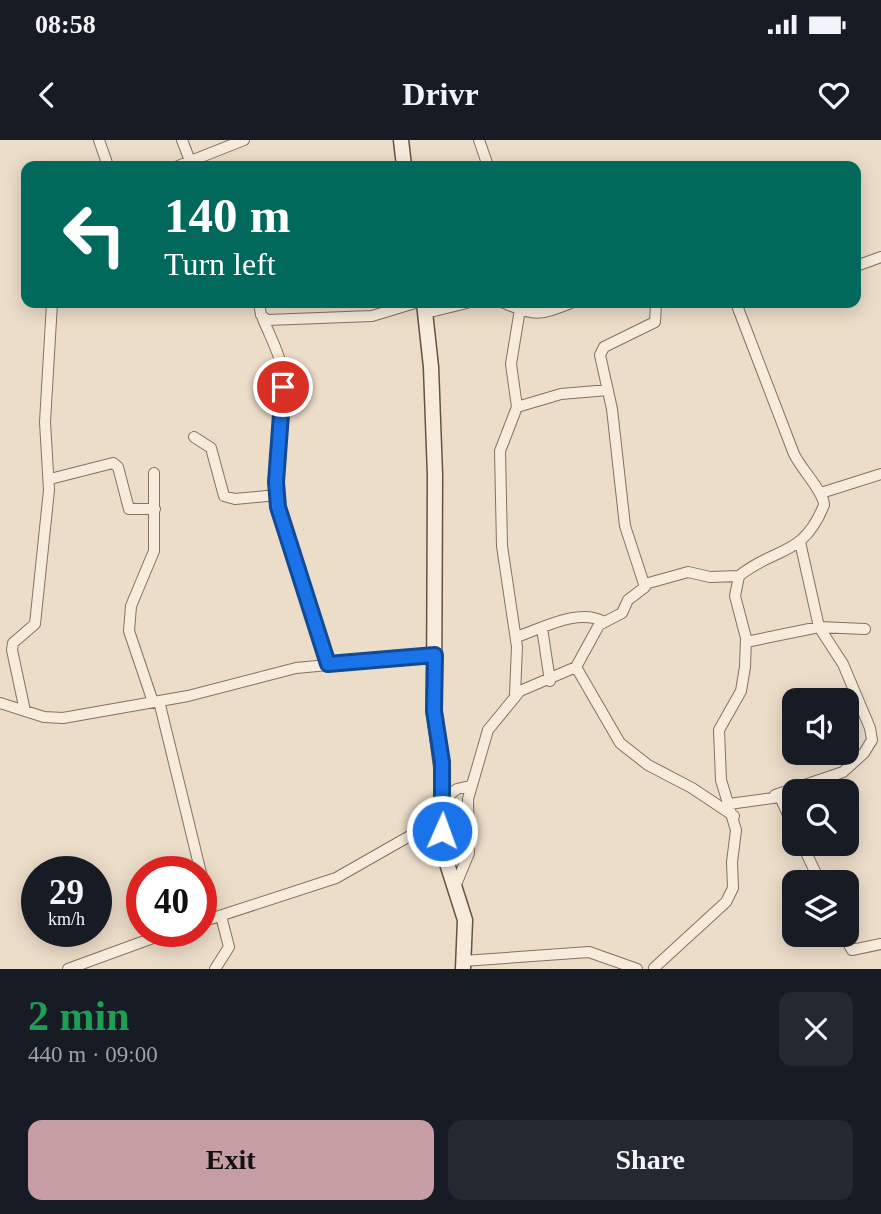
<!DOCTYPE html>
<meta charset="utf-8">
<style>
:root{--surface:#171b24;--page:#242831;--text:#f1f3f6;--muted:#9ea1a6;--accent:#c69da3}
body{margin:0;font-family:"Times New Roman",serif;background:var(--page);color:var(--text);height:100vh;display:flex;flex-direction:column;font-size:26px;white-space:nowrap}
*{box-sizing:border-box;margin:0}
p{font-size:23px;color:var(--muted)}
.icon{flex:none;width:38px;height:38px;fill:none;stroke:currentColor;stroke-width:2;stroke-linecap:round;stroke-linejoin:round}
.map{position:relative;height:829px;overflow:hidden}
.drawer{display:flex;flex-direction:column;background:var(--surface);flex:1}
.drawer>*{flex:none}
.top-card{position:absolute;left:21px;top:21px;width:840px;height:147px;border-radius:14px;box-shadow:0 4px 18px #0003;background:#00695c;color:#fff;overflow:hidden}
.tools{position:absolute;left:782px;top:548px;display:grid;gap:14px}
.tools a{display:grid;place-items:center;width:77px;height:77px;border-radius:14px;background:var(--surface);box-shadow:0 4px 18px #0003;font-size:35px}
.speed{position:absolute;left:21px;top:716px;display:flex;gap:14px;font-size:35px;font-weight:700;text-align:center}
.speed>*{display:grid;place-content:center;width:91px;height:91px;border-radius:50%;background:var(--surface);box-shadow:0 4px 18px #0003;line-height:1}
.speed small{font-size:18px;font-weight:400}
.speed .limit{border:10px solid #d22;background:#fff;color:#111}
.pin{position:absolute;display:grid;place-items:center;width:60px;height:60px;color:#fff;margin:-30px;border:4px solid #fff;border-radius:50%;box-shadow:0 2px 7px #0007}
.me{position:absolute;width:77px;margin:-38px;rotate:2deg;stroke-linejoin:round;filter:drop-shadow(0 0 5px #0008)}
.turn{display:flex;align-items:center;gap:24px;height:147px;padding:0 28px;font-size:32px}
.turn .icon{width:91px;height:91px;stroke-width:2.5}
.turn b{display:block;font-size:49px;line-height:60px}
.round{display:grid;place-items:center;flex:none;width:74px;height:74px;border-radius:14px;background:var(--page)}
.summary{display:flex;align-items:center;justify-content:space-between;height:119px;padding:0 28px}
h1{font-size:42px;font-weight:700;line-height:52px;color:#1e9e55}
.cta{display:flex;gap:14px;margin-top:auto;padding:14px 28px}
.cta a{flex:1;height:80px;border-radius:14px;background:var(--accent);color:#111;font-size:28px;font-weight:700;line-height:80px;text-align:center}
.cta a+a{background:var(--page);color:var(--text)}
.status{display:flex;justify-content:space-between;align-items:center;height:49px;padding:0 35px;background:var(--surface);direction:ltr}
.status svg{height:19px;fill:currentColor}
header{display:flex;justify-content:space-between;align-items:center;height:91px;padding:0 28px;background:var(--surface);font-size:32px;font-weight:700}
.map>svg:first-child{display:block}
</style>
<div class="status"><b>08:58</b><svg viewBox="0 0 49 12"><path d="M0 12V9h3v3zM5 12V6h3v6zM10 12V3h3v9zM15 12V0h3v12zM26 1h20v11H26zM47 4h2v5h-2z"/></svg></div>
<header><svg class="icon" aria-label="back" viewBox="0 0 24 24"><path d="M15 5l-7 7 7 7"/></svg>Drivr<svg class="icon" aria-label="heart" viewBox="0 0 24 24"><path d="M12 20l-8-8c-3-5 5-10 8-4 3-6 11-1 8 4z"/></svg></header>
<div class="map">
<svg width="881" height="829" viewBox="0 0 881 829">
<rect width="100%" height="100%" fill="#ecddc9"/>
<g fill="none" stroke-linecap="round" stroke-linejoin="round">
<defs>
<path id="street" d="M99,0L108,26
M182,0L192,26
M479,0L488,26
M178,26L244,0
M856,126L881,117
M259,163L261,175L267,180L372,176L415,163
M504,163C536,177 540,175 571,163
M426,173L467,163
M263,179C269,194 278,210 281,225C291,271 272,320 278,367L328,524
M517,267L561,254L608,250
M194,297L211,308L224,356L235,359L277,355
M50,339L113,323L118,327L129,369H155
M821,353L881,334
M645,444L688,432L710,437L739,436
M542,488L550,541
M516,497C541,489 579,467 604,482
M746,502L819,487L865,489
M576,527L620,603L648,625L692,648L734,676
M515,554L517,507L502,406L500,311L517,267L511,224L521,163
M159,561L212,778
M153,562L129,491L131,466L154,411V333
M0,563L44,577L63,578L188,556L296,528L435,515
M25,571L12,510L13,503L35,484L49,350L45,282L52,163
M775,655L843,632L864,613L872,600L870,588L843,524L819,487L800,402
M443,660L457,649L470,646
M729,664L780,657L794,688
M802,704L820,742
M455,747L469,713L468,659L488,590L520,551L576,527L599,485L622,473L628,460L645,447L625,386L612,269L600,215L604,207L655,182L656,163
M201,782L336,738L443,677
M843,794L852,810L881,804
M463,821L589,812L637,829
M654,828L726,762L733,748L732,722L736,690L721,640L719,590L741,551L745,527L746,498L735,456L739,436C774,407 803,418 824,365C824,352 801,329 794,314L736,163
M68,829L172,791
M215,829L229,807L221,776"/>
<path id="secondary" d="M401,0L404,26
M424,163L431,227L435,335L434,571L442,631L444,714L465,780L463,829"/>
</defs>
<use href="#street" stroke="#87705f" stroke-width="12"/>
<use href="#secondary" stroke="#695142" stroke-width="17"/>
<use href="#street" stroke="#f7ecdc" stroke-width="10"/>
<use href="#secondary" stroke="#f7ecdc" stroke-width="14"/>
</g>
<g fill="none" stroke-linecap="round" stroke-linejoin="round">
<defs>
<path id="route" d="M283,247L276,342L278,367L328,524L435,515L434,571L442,622V691"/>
</defs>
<use href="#route" stroke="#114b97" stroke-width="18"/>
<use href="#route" stroke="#1a73e8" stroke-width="12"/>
</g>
</svg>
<div class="tools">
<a><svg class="icon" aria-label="sound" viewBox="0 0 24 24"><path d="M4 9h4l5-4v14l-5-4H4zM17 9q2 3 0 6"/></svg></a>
<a><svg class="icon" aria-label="search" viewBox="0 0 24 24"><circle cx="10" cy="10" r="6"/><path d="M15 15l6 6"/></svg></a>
<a><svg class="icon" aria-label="layers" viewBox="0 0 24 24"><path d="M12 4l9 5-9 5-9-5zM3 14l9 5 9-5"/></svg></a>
</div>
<div class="speed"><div>29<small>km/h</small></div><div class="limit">40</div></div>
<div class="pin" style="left:283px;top:247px;background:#d93025"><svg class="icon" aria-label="arrive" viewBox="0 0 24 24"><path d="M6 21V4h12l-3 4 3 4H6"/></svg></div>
<svg class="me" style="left:442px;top:691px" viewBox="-20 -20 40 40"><circle r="17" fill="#1a73e8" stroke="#fff" stroke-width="3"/><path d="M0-11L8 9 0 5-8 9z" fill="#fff"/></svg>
<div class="top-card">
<div class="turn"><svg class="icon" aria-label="left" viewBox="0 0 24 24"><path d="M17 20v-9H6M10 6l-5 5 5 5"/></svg><div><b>140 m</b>Turn left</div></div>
</div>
</div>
<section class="drawer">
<div class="summary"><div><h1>2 min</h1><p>440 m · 09:00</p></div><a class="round"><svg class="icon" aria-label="close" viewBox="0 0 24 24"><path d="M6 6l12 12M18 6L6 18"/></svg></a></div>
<div class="cta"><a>Exit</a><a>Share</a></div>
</section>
